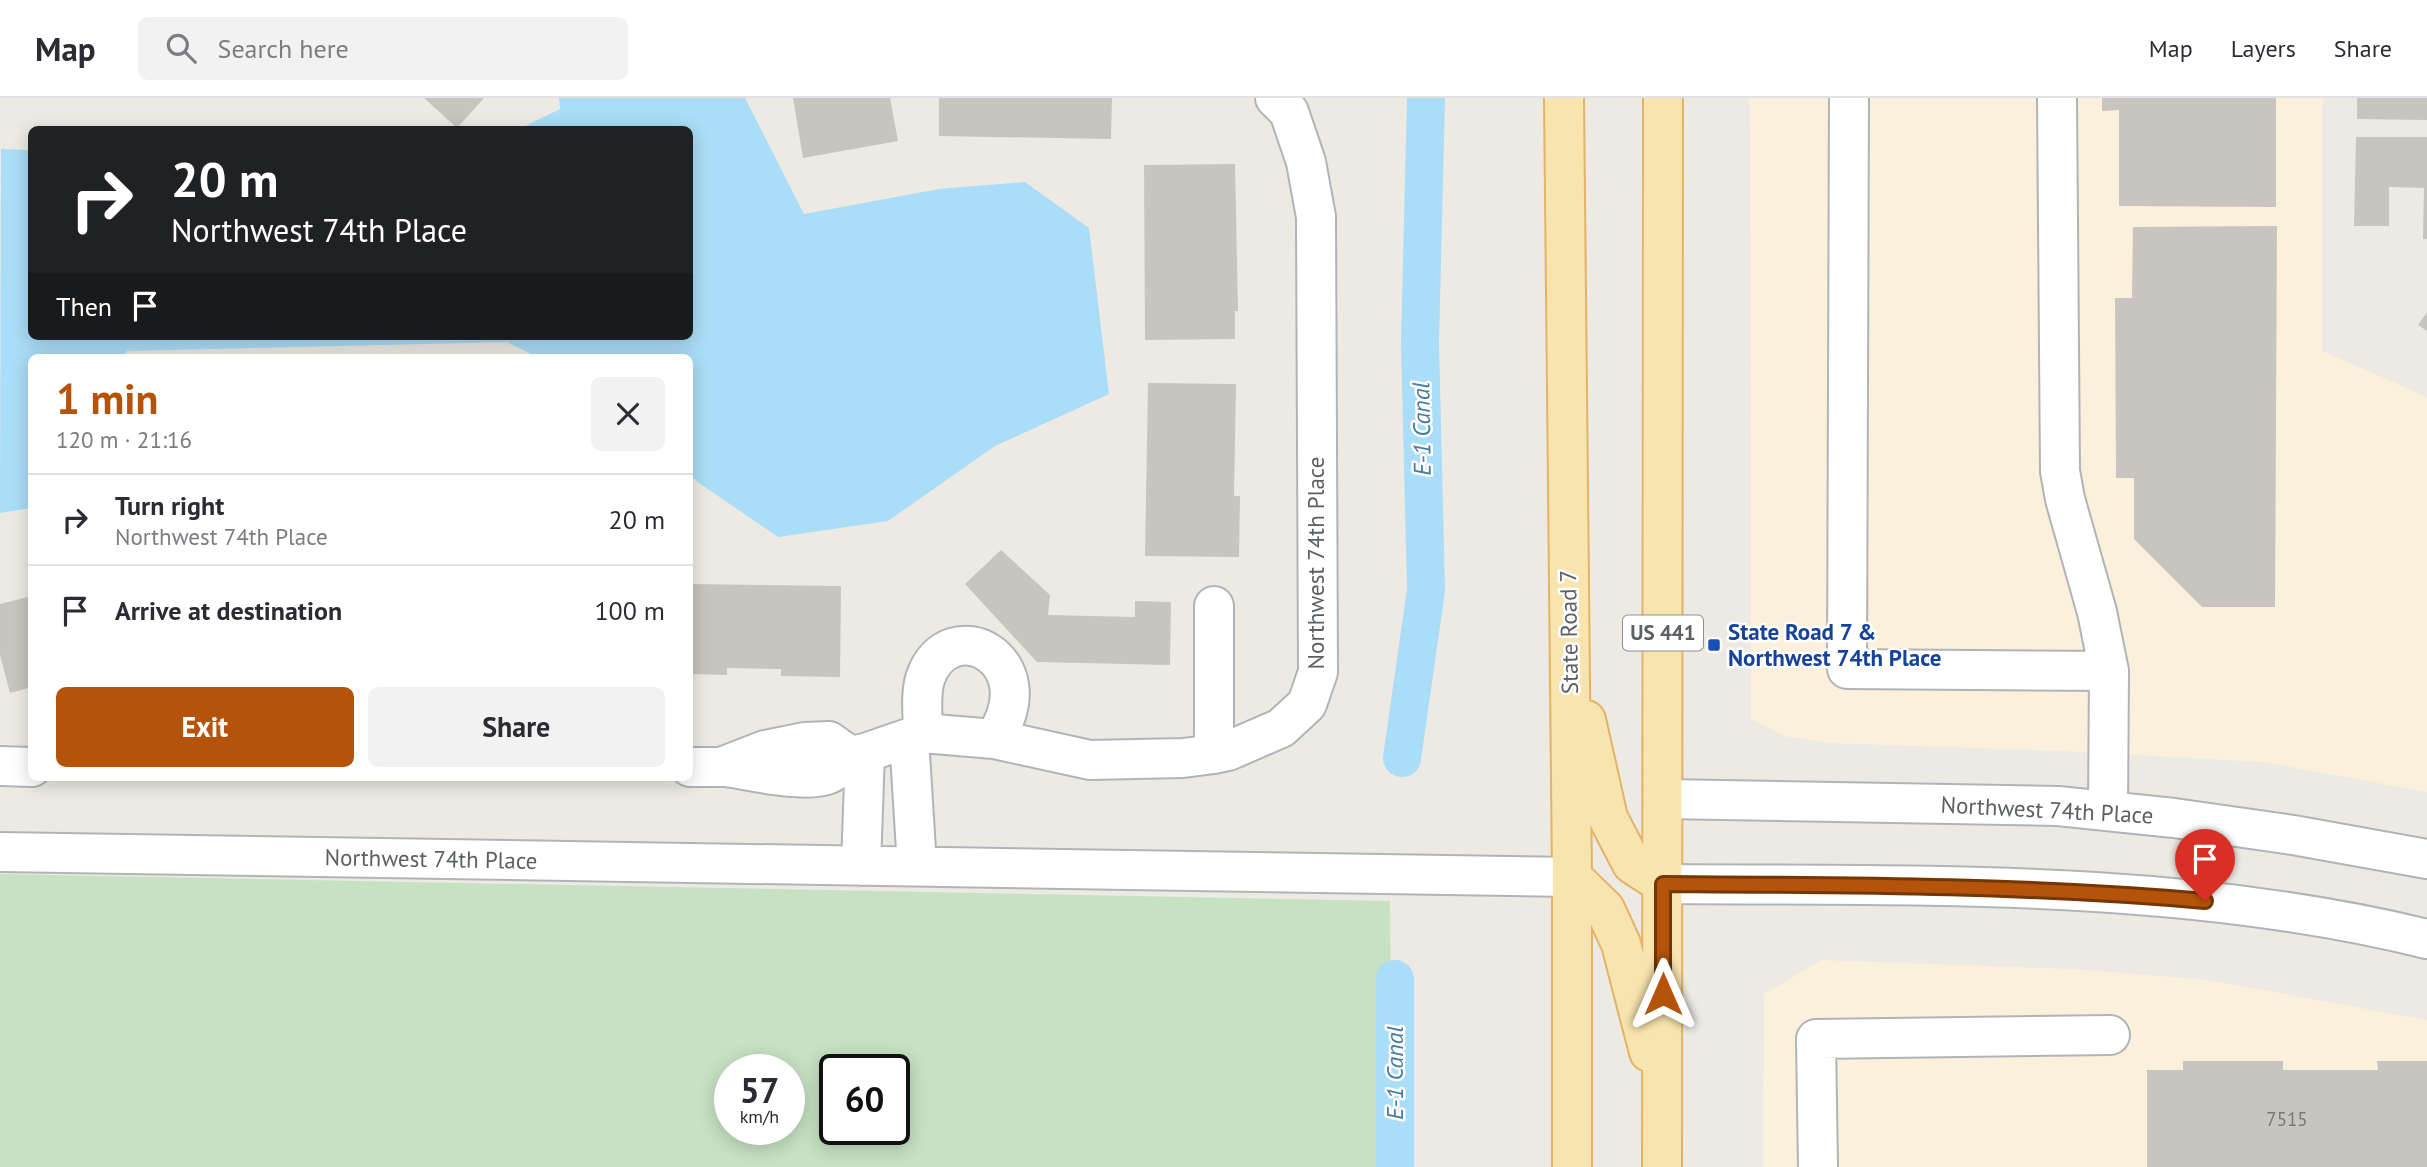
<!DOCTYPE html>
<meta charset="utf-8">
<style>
:root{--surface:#fff;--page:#f2f2f3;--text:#2b2b33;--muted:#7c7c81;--line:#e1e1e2;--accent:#b45309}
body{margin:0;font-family:"PT Sans",sans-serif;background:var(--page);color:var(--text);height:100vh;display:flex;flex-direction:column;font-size:26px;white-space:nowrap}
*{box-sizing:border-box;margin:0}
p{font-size:23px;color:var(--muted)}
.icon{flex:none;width:38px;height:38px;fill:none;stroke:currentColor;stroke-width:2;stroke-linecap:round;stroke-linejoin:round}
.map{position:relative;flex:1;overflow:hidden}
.sheet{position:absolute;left:28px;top:256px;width:665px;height:427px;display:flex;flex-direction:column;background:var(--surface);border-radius:10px;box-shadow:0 4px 18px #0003}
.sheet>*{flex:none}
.guide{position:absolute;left:28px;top:28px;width:665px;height:214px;border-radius:10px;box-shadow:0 4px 18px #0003;background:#202124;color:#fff;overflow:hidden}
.speed{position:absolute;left:714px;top:956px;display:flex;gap:14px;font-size:35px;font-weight:700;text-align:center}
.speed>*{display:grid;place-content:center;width:91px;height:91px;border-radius:50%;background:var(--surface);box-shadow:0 4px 18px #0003;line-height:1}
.speed small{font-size:18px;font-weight:400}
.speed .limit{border:4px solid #111;border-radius:10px;background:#fff;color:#111}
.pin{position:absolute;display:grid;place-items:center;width:60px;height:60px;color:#fff;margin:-72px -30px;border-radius:50% 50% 50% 0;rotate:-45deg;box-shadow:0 0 7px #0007}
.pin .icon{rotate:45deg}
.me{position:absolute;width:77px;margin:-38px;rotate:0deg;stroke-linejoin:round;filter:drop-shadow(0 0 5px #0008)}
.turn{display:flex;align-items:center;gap:24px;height:147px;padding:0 28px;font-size:32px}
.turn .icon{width:91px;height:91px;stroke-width:2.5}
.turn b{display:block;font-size:49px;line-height:60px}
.then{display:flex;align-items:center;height:66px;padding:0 28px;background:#0003;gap:14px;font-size:26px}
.round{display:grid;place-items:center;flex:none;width:74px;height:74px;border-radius:10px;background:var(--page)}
.overview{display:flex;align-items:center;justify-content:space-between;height:119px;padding:0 28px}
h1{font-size:42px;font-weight:700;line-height:52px;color:var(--accent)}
.action{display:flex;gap:14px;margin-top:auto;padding:14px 28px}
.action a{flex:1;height:80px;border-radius:10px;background:var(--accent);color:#fff;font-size:28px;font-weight:700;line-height:80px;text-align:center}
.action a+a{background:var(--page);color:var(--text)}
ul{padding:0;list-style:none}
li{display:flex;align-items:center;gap:21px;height:91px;padding:0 28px;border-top:2px solid var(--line)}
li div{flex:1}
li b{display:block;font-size:26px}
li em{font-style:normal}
header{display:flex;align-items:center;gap:42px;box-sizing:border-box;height:98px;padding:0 35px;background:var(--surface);border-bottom:2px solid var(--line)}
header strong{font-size:33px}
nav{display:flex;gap:38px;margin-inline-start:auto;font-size:24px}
.search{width:490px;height:63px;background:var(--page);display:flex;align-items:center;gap:18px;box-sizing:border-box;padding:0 24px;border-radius:10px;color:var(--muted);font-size:26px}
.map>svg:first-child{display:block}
</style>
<header>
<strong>Map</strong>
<div class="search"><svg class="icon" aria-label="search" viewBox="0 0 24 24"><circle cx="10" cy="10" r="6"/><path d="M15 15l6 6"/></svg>Search here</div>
<nav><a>Map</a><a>Layers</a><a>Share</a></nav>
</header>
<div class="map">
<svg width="2427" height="1069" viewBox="0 0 2427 1069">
<rect width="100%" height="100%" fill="#edeae4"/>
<path fill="#faf0db" d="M1750,0H2322V253L2427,299V694L2262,664L2060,653L1828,645L1784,638L1751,621Z
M1821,862L2072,871L2208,882L2427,922V1069H1763L1764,896Z"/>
<path fill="#c6e2c2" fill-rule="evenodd" d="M0,776L1390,803L1392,1069H0ZM730,971H789V1031H730ZM835,971H894V1031H835Z"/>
<path fill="#aaddf7" d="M559,0H745L804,116L939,91L1025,84L1089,130L1109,296L995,348L888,423L778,439L699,385L690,376V259H537L507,244L127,253L123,259H32L31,410L0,415L1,51L31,52L32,238H690V32L519,31L560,11Z"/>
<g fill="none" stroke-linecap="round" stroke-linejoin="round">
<path stroke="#aaddf7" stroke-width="38" d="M1402,660L1426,492L1420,245L1426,0
M1395,1069V881"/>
</g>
<path fill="#c8c5c0" d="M424,0H484L457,30Z
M793,0H890L898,43L803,60Z
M939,0H1112L1111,41L939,38Z
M2102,0H2276V109L2119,108V12L2102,13Z
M2357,0H2427V22L2357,21Z
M2356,39H2427V141H2423L2424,90L2389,89V128H2354Z
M1235,66L1238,213H1235V241L1145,242L1144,67Z
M2277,128L2275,509H2202L2134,441V380H2116L2115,200H2132L2133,129Z
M2427,214V233L2418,227Z
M1148,285L1236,286L1234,398H1240L1239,459L1145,458Z
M1001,452L1050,497L1048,517L1135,519V503L1171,504L1170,567L1037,564L965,486Z
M690,486L841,488L840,579L781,578V571L727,570V577L690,576Z
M32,498V589L10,595L0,557V506Z
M2183,963H2283V972H2378L2377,963H2427V1069H2147V972H2183Z"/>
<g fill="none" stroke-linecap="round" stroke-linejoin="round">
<defs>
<path id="minor" d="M1849,0L1847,571L2109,573
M2057,0L2060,373L2065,401L2097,514L2109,573L2108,713
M923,635C923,618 920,598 925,581C948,511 1048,561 994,641
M909,640L917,768
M1214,656V508
M0,668L32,669
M690,669H721L765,652L805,644L829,643L850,658L865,655L923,635L994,641L1090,662L1183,660L1214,656L1228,653L1281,630L1307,606L1318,574L1316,119L1306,64L1289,14L1275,0
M726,669C752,673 806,686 829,676C837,673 844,664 850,658
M1663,701L2058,708L2174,720L2293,737L2427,761
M0,754L1572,779
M861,768L865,655
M1663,786C1917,788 2178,780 2427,841
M1818,1069L1816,941L2110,937"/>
<path id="major" d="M1564,0L1572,779V1069
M1586,622L1608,720L1632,766L1663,786
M1572,779L1605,811L1621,846L1649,954
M1662,1069L1663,0"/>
</defs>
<use href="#minor" stroke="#b1b4b7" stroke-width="42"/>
<use href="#major" stroke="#e4b366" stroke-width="42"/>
<use href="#minor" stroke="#fff" stroke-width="38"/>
<use href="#major" stroke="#f7e4ae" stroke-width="38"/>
</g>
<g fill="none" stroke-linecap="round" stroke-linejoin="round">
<defs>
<path id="route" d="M1663,896V786C1844,787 2024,787 2205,803"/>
</defs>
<use href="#route" stroke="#753606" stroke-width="18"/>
<use href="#route" stroke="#b45309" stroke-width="12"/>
</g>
<rect fill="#1a4fb4" stroke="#fff" stroke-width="2.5" x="1707" y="540" width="14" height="14" rx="3.5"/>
<g text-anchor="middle" stroke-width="5" stroke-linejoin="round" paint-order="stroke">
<g font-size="19" fill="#77797a">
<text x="2287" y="1028">7515</text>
</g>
<rect fill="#fff" stroke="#8d9092" stroke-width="2" x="1623" y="517.5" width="80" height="35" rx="5"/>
<g font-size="21" font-weight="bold" fill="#5c6063">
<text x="1663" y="542">US 441</text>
</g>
<g font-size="23" fill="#5c6063" stroke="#fff">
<text transform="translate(1316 465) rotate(-90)" y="8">Northwest 74th Place</text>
<text transform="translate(1569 534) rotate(-91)" y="8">State Road 7</text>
<text transform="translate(2047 712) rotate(3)" y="8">Northwest 74th Place</text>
<text transform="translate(431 761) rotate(1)" y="8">Northwest 74th Place</text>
</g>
<g font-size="23" font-weight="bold" fill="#164399" stroke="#fff" text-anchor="start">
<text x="1728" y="542">State Road 7 &amp;<tspan x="1728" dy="26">Northwest 74th Place</tspan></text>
</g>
<g font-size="24" font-style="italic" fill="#467a9e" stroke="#fff">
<text transform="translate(1422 331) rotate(-91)" y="8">E-1 Canal</text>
<text transform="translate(1395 975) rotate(-90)" y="8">E-1 Canal</text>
</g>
</g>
</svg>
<div class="speed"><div>57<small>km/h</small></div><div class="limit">60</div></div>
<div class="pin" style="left:2205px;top:803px;background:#d93025"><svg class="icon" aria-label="arrive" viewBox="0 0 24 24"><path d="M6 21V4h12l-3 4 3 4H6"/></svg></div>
<svg class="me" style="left:1663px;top:896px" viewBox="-20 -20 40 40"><path d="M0-17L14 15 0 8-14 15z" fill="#b45309" stroke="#fff" stroke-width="4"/></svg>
<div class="guide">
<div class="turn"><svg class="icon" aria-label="right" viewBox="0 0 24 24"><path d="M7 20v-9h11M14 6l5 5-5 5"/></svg><div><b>20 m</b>Northwest 74th Place</div></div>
<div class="then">Then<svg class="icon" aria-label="arrive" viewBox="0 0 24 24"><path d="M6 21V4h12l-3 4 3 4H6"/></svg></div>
</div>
<section class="sheet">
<div class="overview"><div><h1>1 min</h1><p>120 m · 21:16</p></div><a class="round"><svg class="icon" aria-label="close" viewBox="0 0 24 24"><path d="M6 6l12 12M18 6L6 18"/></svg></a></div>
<ul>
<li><svg class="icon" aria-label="right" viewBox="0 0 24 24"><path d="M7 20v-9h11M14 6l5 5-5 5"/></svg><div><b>Turn right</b><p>Northwest 74th Place</p></div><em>20 m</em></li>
<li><svg class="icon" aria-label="arrive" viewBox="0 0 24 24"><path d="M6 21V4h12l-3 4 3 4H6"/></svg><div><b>Arrive at destination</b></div><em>100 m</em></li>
</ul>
<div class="action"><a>Exit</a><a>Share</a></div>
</section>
</div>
